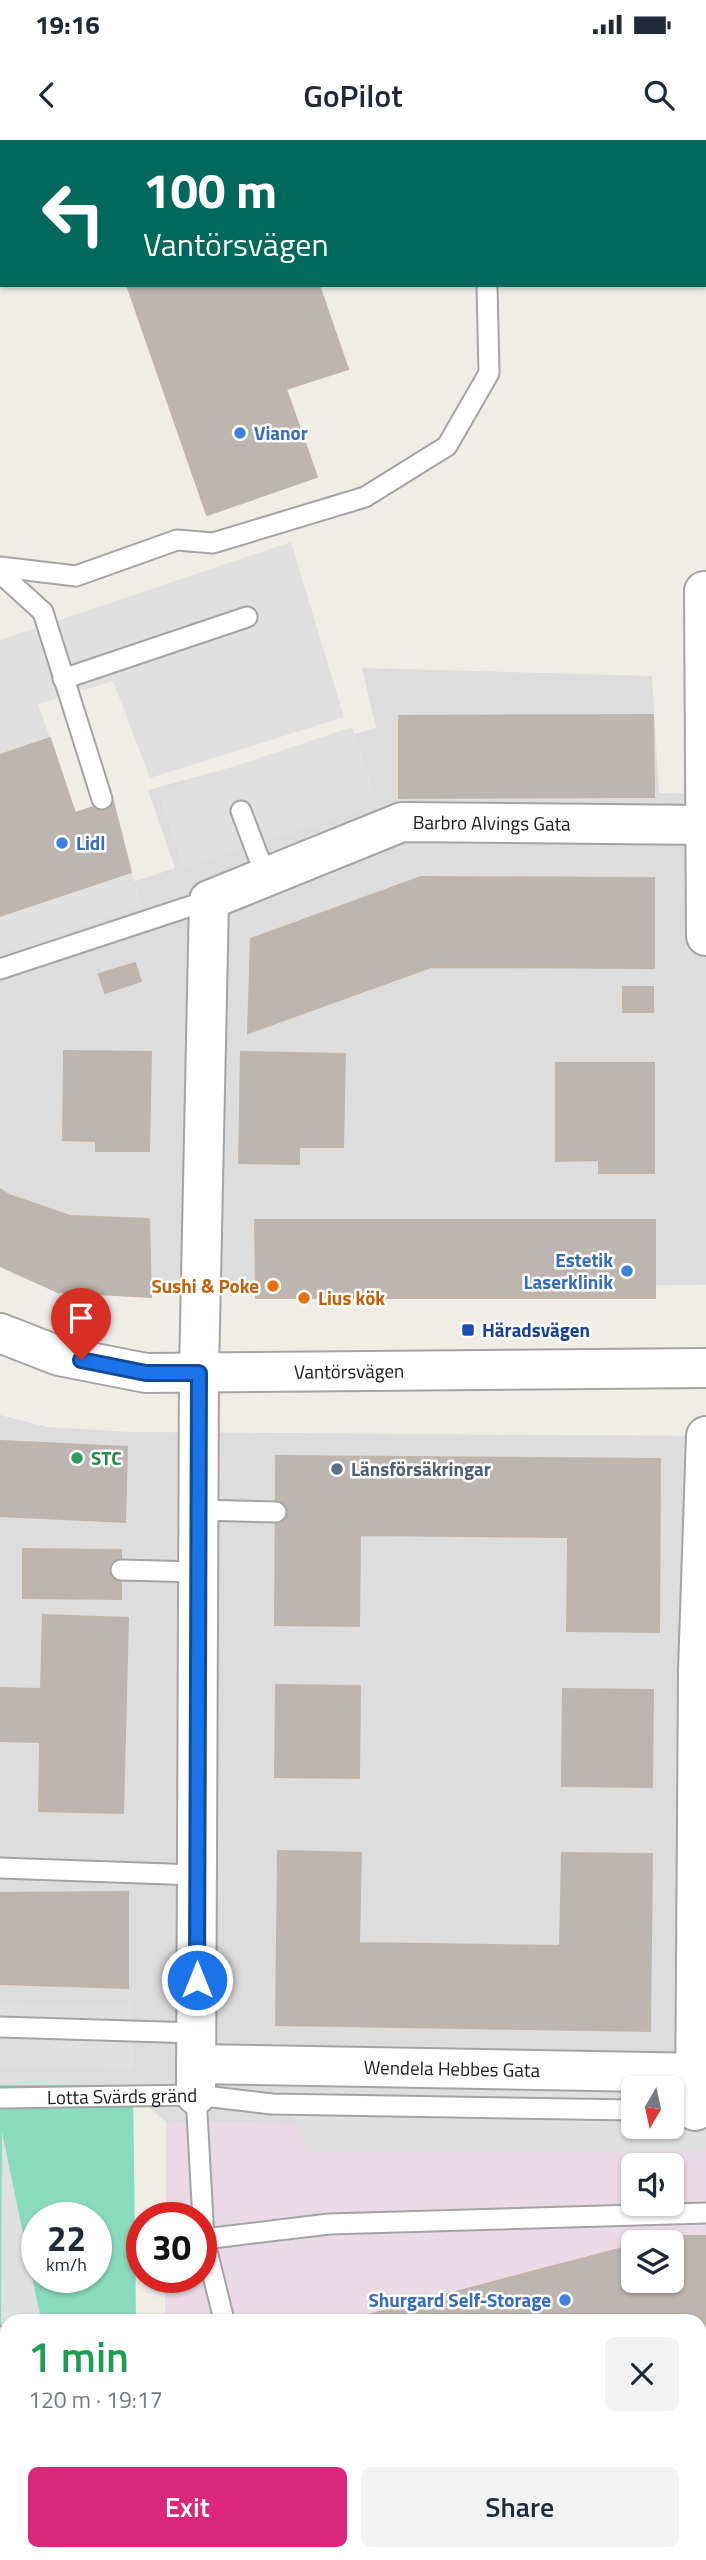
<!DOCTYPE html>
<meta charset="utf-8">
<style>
:root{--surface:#fff;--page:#f2f2f3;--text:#1f2937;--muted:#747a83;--accent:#db2777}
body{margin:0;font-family:"Titillium Web",sans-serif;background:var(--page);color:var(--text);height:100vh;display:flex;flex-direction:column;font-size:26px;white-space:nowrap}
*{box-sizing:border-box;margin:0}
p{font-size:23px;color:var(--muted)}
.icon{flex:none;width:38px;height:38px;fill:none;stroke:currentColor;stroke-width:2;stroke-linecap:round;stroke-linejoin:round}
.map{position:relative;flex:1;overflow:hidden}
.panel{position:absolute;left:0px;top:2174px;width:707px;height:247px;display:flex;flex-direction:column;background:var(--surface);border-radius:21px 21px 0 0;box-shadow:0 2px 5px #0004}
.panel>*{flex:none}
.hud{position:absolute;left:0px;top:0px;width:707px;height:147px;box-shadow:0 2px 5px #0004;background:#00695c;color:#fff;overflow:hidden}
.needle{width:46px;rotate:189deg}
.controls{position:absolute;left:621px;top:1936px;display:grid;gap:14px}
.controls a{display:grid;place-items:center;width:63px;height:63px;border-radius:10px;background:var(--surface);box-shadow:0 2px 5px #0004;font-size:35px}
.speed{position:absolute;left:21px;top:2062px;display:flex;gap:14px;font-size:35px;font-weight:700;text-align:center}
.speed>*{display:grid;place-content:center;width:91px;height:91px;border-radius:50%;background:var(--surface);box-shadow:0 2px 5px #0004;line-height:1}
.speed small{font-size:18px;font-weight:400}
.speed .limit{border:10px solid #d22;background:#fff;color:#111}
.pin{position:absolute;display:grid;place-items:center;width:60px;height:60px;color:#fff;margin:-72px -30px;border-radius:50% 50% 50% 0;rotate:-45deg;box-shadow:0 0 7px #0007}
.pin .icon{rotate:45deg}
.me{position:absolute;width:77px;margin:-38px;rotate:0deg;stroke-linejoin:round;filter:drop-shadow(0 0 5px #0008)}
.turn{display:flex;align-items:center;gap:24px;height:147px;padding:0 28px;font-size:32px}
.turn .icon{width:91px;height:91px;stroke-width:2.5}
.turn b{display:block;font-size:49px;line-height:60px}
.round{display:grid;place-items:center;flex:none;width:74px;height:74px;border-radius:10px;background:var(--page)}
.summary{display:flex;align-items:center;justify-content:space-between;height:119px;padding:0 28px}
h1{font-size:42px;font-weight:600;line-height:52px;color:#1e9e55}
.cta{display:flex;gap:14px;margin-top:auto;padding:14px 28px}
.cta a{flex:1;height:80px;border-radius:10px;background:var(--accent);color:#fff;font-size:28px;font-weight:600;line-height:80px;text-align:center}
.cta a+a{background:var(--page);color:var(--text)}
.status{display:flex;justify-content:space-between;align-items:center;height:49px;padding:0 35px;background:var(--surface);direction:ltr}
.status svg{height:19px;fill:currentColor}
header{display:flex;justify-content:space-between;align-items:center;height:91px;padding:0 28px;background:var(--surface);font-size:32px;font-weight:600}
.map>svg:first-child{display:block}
</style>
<div class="status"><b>19:16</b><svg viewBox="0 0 49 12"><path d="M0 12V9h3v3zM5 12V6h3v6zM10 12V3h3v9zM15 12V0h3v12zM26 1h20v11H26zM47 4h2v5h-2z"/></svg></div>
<header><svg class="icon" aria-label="back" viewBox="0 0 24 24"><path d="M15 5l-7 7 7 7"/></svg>GoPilot<svg class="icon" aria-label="search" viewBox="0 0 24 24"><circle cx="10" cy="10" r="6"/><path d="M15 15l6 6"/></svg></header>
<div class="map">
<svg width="706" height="2420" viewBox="0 0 706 2420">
<rect width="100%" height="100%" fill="#f0ede7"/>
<path fill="#dedddd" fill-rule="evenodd" d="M362,528L652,536L659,653L706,654V1145L149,1150L0,1118V786L175,728L148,650L376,588Z
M0,1275L47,1287L131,1292L706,1296V2011L308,2012L296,1983L166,1982L127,1948L0,1946ZM634,1948H672V1986H634Z"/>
<path fill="#e9dae5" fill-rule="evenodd" d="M166,1982L296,1983L309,2012L706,2011V2322L700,2324V2180H165V2137H201V2077H166ZM634,2025H672V2063H634ZM634,2102H672V2140H634Z
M163,2413H389L366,2420H163Z"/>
<path fill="#cae7b1" d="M706,2322V2359L700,2360V2324Z
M389,2413H512L488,2420H366Z"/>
<path fill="#abcd9f" d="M577,0H706V108L705,2Z"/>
<path fill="#8adabd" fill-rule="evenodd" d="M0,1945H133L136,2180H7V2413H136L135,2420H0ZM37,2077H96V2137H37Z"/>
<path fill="#e0e0e0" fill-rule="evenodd" d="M291,402L344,577L150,638L113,541L38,564L50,598L0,615V500Z
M352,587L378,665L184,729L158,652Z
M131,732L143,767L0,815V776Z
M0,1862L131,1864L134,1930L0,1928Z
M343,1919H706V2011L308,2012L283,1951H332ZM634,1948H672V1986H634Z
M2,1992L41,2180H7V2413H121V2420H0Z"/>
<path fill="#bdb6b0" stroke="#c1b5aa" stroke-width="2" d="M57,0H84L85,2H52Z
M2,19V91L0,86Z
M127,145H319L348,229L286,249L317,337L207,375Z
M653,575L654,657L399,658V576Z
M50,598L75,673L113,661L131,732L0,776V615Z
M421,737L654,738V828L431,827L248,893L251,799Z
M135,823L141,841L105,853L99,834Z
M623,847H653V872H623Z
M64,911L151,912L149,1011H96V1001L63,1000Z
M241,912L345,914L343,1007H299V1024L239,1023Z
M556,923H654V1033H599V1020L556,1021Z
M0,1049L9,1055L70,1076L149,1079L151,1157L58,1152L0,1126Z
M255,1080H655V1158H256Z
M0,1301L127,1307L125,1382L0,1376Z
M276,1316L660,1319L659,1492L567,1491L568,1397L360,1395L359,1486L275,1485Z
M23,1409L121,1410V1459L23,1458Z
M43,1475L128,1478L123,1673L39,1671L40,1602L0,1601V1548L41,1549Z
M276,1545L360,1546L359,1638L275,1637Z
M563,1549L653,1550L652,1647L562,1646Z
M278,1711L361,1713L359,1803L560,1806L562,1713L652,1714L650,1891L276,1885Z
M128,1752V1848L0,1844V1753Z
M665,2096H706V2230L700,2232V2180H349L634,2105V2140H672V2102H645Z
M706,2230V2303L700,2305V2232Z"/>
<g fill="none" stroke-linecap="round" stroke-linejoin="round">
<defs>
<g id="service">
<path d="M295,0L297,2"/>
<path d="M145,2L152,0"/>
<path d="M0,427L76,436L177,400L213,403L365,357L447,306L489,233L487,145"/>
<path d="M0,433L43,472L102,659"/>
<path d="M63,539L247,477"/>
<path d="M241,671L266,737"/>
<path d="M0,829L209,760"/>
<path d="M199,1370L276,1372"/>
<path d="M121,1430L198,1432"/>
<path d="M0,1728L197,1735"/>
<path d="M0,1887L197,1893"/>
<path d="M196,1955L204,2099L224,2180"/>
<path id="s1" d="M0,1958L196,1955L272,1964L634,1970"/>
<path d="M204,2099L329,2084L706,2073"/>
<path d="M0,2197L4,2264L3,2386H7"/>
<path d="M700,2261L706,2260"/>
</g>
<g id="minor">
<path d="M704,451L706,796"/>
<path id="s2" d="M196,1924L706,1933"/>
<path id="s3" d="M196,1955L199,1233L209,760L402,682L706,685"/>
<path d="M695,1971L698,1531L706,1296"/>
</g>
<g id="tertiary">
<path id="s4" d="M0,1193L59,1216L146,1233L706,1228"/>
</g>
<path id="motorway" d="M700,2401L706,2399
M629,2420L654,2413"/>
</defs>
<use href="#service" stroke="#a4a4a4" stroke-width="23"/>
<use href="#minor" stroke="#a4a4a4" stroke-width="42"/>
<use href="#tertiary" stroke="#a4a4a4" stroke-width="42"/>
<use href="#motorway" stroke="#d13264" stroke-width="42"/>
<use href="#service" stroke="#fff" stroke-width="19"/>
<use href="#minor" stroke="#fff" stroke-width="38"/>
<use href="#tertiary" stroke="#fff" stroke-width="38"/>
<use href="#motorway" stroke="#e294a0" stroke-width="38"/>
</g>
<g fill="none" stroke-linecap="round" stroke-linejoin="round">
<defs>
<path id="route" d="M81,1220L146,1233H199L197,1840"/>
</defs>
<use href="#route" stroke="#114b97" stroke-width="18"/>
<use href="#route" stroke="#1a73e8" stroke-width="12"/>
</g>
<g fill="#3f7fe0" stroke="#fff" stroke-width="2.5">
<circle cx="240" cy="293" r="7"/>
<circle cx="62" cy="703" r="7"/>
<circle cx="627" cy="1131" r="7"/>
<circle cx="565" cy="2160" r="7"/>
</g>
<g fill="#e8710a" stroke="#fff" stroke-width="2.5">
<circle cx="273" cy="1146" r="7"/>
<circle cx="304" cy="1158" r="7"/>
</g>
<rect fill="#1a4fb4" stroke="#fff" stroke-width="2.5" x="461" y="1183" width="14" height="14" rx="3.5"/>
<circle fill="#2e9e5b" stroke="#fff" stroke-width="2.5" cx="77" cy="1318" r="7"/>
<circle fill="#5c6f8a" stroke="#fff" stroke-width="2.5" cx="337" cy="1329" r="7"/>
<g text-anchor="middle" stroke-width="5" stroke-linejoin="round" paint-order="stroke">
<g font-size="19" font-weight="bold" fill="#366cbe" stroke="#fff" text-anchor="start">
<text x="254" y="300">Vianor</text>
<text x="76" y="710">Lidl</text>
<text x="613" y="1127" text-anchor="end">Estetik<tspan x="613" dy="22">Laserklinik</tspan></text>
<text x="551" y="2167" text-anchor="end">Shurgard Self-Storage</text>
</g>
<g font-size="19" fill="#202020" stroke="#fff">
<text dy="7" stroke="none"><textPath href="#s3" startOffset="1493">Barbro Alvings Gata</textPath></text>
<text dy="7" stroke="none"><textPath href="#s4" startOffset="355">Vantörsvägen</textPath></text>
<text dy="7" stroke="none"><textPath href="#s2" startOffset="256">Wendela Hebbes Gata</textPath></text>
<text dy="7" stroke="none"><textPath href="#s1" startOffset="122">Lotta Svärds gränd</textPath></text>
</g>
<g font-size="19" font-weight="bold" fill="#c56008" stroke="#fff" text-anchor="end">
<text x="259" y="1153">Sushi &amp; Poke</text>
<text x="318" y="1165" text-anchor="start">Lius kök</text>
</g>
<g font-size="19" font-weight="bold" fill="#164399" stroke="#fff" text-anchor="start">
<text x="482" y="1197">Häradsvägen</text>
</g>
<g font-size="19" font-weight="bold" fill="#27864d" stroke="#fff" text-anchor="start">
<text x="91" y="1325">STC</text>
</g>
<g font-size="19" font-weight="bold" fill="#4e5e75" stroke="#fff" text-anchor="start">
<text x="351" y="1336">Länsförsäkringar</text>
</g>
</g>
</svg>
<div class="controls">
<a><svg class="needle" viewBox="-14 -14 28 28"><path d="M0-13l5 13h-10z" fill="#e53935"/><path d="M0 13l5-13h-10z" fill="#747a83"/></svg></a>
<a><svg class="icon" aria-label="sound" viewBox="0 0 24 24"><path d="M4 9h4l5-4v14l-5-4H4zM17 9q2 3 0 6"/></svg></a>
<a><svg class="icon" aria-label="layers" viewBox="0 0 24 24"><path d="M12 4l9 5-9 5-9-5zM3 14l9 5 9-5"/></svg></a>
</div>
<div class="speed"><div>22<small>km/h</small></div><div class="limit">30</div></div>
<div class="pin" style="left:81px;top:1220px;background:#d93025"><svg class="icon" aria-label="arrive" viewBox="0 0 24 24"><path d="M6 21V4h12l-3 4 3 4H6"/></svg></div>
<svg class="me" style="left:197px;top:1840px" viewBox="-20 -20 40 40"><circle r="17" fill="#1a73e8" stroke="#fff" stroke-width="3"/><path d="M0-11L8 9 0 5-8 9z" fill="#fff"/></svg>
<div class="hud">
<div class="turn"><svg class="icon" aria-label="left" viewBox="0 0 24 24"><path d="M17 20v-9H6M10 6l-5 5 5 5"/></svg><div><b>100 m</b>Vantörsvägen</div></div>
</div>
<section class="panel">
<div class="summary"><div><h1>1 min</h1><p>120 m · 19:17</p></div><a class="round"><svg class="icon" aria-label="close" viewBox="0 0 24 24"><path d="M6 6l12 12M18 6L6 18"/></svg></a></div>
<div class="cta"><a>Exit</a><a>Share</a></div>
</section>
</div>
